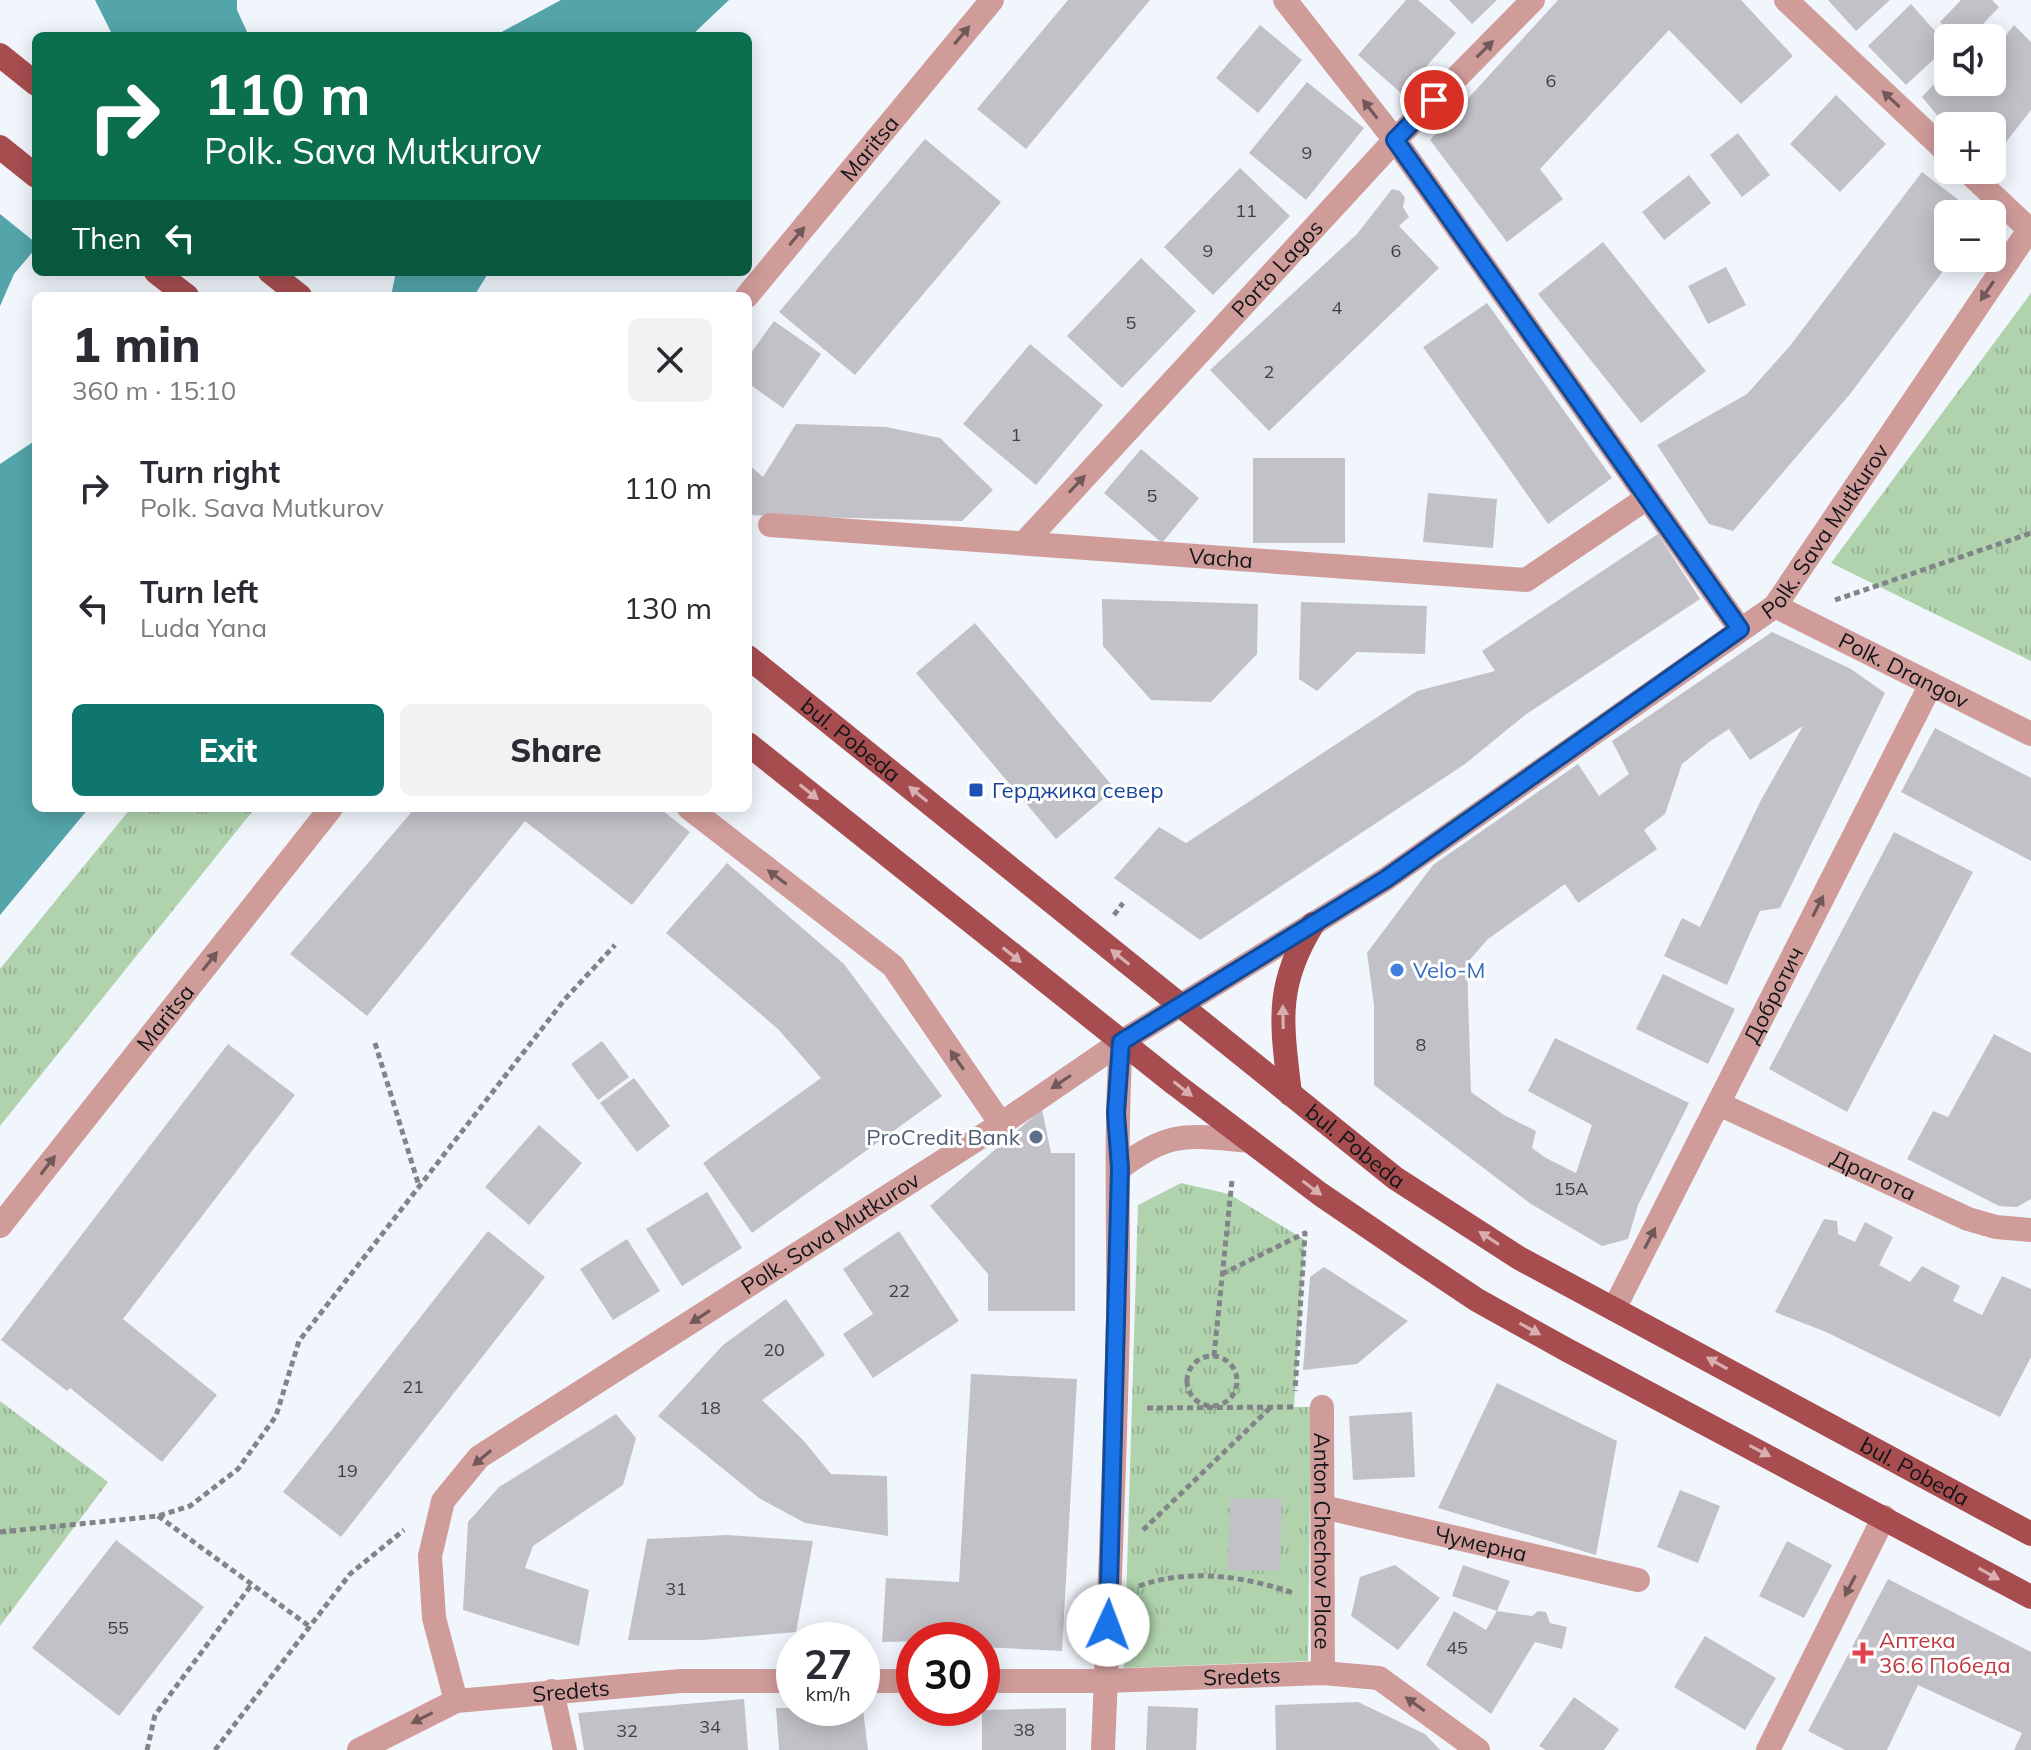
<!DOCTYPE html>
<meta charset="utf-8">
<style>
:root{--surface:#fff;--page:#f2f2f3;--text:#2b2b33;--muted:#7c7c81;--accent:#0f766e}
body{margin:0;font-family:Mulish,sans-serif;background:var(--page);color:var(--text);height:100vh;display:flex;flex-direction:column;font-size:30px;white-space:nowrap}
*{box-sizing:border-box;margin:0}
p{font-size:26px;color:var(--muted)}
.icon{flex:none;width:44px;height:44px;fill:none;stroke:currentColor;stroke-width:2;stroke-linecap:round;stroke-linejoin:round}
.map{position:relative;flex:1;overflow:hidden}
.sheet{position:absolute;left:32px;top:292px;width:720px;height:520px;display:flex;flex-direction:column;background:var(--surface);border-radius:12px;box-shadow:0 4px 20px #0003}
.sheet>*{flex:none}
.guide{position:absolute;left:32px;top:32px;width:720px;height:244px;border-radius:12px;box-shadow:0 4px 20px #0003;background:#0b6e4f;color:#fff;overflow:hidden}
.fabs{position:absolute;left:1934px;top:24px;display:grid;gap:16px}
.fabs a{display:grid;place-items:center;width:72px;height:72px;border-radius:12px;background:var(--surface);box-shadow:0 4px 20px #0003;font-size:40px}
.speed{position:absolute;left:776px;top:1622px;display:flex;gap:16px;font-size:40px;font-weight:700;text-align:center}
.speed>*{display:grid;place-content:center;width:104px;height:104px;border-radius:50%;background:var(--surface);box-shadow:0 4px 20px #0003;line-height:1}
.speed small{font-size:20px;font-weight:400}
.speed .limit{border:12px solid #d22;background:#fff;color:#111}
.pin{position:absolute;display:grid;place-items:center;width:68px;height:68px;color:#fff;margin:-34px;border:4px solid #fff;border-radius:50%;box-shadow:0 2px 8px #0007}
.me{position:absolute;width:88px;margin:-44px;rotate:2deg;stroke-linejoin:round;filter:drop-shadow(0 0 6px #0008)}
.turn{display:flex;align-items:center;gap:28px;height:168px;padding:0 40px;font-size:36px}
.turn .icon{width:104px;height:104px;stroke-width:2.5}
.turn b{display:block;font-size:56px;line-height:68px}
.then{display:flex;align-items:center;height:76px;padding:0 40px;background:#0003;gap:16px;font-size:30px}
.round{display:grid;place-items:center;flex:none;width:84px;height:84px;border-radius:12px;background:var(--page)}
.headline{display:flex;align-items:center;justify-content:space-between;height:136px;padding:0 40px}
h1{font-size:48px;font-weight:800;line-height:60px}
.primary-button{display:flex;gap:16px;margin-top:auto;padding:16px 40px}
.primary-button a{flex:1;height:92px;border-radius:12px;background:var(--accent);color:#fff;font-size:32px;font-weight:800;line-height:92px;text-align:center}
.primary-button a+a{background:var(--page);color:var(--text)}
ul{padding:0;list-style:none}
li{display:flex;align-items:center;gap:24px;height:120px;padding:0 40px}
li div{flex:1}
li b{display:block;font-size:30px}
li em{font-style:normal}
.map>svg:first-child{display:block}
</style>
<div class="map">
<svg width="2031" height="1750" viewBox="0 0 2031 1750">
<defs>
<pattern id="grass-tufts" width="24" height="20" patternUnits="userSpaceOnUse" patternTransform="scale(2)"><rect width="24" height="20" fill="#b0d3ae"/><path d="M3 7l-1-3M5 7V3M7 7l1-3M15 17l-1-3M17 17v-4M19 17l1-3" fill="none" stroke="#96b495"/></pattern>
</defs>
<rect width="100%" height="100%" fill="#f1f6fd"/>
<path fill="url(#grass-tufts)" d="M2031,293V661L1831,563Z
M131,808H255L0,1126V969Z
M1181,1183L1229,1194L1305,1240L1294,1407H1311L1308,1661L1124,1668L1138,1205Z
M0,1401L108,1482L0,1626Z"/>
<path fill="#53a5a9" d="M95,0H237V10L249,36H113Z
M561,0H729L691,36H494Z
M36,160V248L14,274L0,306V203Z
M396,272H489L474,296H391Z
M36,440V808H89L0,915V464Z"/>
<path fill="#f1f6fd" d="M36,156V243L0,214V197Z
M196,272H300L285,296H181Z"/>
<path fill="#c2c1c8" d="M1068,0H1150L1026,149L977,109Z
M1406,0H1418L1456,33L1402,94L1358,55Z
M1449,0H1497L1472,24Z
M1558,0H1741L1793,56L1741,104L1669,30L1540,169L1563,199L1507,242L1430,140Z
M1828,0H1890L1856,31Z
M1961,0H1992L1999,7L1970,38H1957L1940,22Z
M1911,4L1948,46L1906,85L1868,46Z
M1260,25L1302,60L1258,113L1216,78Z
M2014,25L2031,42V110L1992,160V126H1946L1922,97L1948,69V82H1992V53Z
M1307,82L1364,128L1306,200L1249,153Z
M1836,95L1886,144L1840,192L1790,144Z
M1738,133L1770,175L1742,197L1710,155Z
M925,139L1001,202L855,375L779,312Z
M1240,168L1290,216L1213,295L1164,247Z
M1922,172L1977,214H1948V258H1953L1850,394L1733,531L1709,524L1657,445L1747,394L1789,347Z
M1689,175L1711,203L1664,240L1642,212Z
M1392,189L1400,191L1405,198L1403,207L1409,217L1399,226L1439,268L1269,431L1210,370L1357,234Z
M1603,242L1706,371L1641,423L1538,294Z
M1141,258L1196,311L1122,388L1067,336Z
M1726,267L1746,305L1708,324L1688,286Z
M1487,303L1612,478L1548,524L1423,347Z
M774,321L821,354L783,408L748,383V357Z
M1030,344L1103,405L1036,485L963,424Z
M796,424L886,427L940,438L993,490L962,521L748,515V464L763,477Z
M1141,449L1199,498L1162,543L1104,493Z
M1253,458H1345V543H1253Z
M1428,493L1497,499L1493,548L1423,542Z
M1658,534L1700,599L1525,715L1465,764L1200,940L1114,878L1159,827L1186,843L1417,691L1495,671L1482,651Z
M1102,599L1258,604L1257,654L1211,702L1151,700L1103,646Z
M1301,602L1427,606L1425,654L1357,652L1317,691L1299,679Z
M975,623L1115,789L1056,839L916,673Z
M1772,632L1851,669L1885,693L1780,908L1760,911L1727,985L1664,956L1682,918L1700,927L1761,800L1803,726L1750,760L1729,729L1709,742L1682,764L1665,814L1644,830L1657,849L1578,903L1565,884L1488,939L1467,963L1471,1092L1504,1115L1536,1131L1532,1148L1546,1158L1576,1173L1592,1125L1528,1091L1555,1038L1689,1103L1638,1205L1628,1239L1602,1246L1531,1204L1374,1085V1005L1367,953L1433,865L1578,764L1599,796L1629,774L1612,741Z
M1935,728L2031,778V861L1901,792Z
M415,808H659L690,832L632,905L525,821L367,1016L290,954Z
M1894,832L1973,872L1847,1112L1769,1069Z
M727,863L844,964L942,1096L752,1233L703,1163L821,1078L778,1029L666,933Z
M1663,974L1735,1009L1708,1064L1636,1029Z
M1994,1034L2031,1053V1199L2017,1207L1999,1206L1907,1159L1933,1111L1948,1117Z
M602,1041L629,1077L598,1100L571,1064Z
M228,1044L295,1095L123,1319L217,1395L162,1462L70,1388L67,1391L1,1340Z
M634,1078L670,1126L637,1152L600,1103Z
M1042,1109L1051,1153H1075V1311H988V1274L930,1206Z
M539,1125L582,1163L529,1225L485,1187Z
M707,1192L742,1248L682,1286L646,1229Z
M1824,1219L1837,1221L1838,1234L1855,1242L1865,1222L1893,1237L1879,1265L1910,1282L1922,1266L1960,1286L1953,1301L1982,1315L2002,1276L2031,1289V1357L2000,1417L1826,1332L1775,1312Z
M488,1231L545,1277L341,1537L283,1492Z
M899,1231L959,1321L873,1378L843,1334L873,1314L843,1269Z
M627,1239L660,1291L613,1320L580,1269Z
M1324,1267L1408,1321L1357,1364L1303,1370L1310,1277Z
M786,1299L825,1355L762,1400L803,1440L831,1474L887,1476L888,1536L805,1523L759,1498L658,1416L723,1345Z
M971,1374L1077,1379L1062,1651L982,1647V1640L882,1642L886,1578L959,1582Z
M1497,1383L1617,1441L1596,1555L1438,1508Z
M1412,1412L1415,1477L1353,1480L1349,1416Z
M616,1414L636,1438L623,1485L533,1546L525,1568L589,1590L579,1646L463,1610L468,1522L499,1487Z
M1680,1490L1720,1506L1698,1563L1657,1547Z
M1230,1498L1282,1499L1280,1571L1228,1570Z
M727,1535L813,1541L796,1632L703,1640H628L647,1539Z
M116,1540L204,1607L119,1716L32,1648Z
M1787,1541L1832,1565L1804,1618L1759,1596Z
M1395,1565L1440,1598L1398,1650L1351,1616L1360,1577Z
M1463,1565L1510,1581L1497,1611L1452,1596Z
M1888,1579L2031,1652V1750H2014L2022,1733L1918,1685L1887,1750H1845L1808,1731Z
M1454,1611L1486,1630L1497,1611L1532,1616L1538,1611L1546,1612L1550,1623L1567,1627L1562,1649L1535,1642L1491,1714L1426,1665Z
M1705,1636L1776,1678L1745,1730L1674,1687Z
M1574,1697L1619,1729L1604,1750H1546L1539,1746Z
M744,1699L748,1750H584L578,1713Z
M862,1701L868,1750H779L776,1708H862Z
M1358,1702L1425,1734L1440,1750H1276L1275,1705Z
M1148,1706L1198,1708L1196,1750H1146Z
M1066,1708V1750H982V1710Z"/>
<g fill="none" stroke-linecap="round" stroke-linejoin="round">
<path stroke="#818589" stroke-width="5" stroke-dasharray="6 4" stroke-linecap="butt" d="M1835,600L2031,533
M1114,915L1123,903
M375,1043L419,1186
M1222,1274L1305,1233L1295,1391
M1187 1381a25 25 0 1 1 50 0a25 25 0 1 1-50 0Z
M1214,1356L1232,1180
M1147,1408L1293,1407
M158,1516L309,1626
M1143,1530L1271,1407
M0,1532L158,1516L190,1506L238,1469L276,1416L299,1341L565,999L615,945
M1139,1586C1189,1568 1244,1576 1293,1593
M147,1750L155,1715L252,1584
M215,1750L350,1574L404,1530"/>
<g stroke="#d09c9a" stroke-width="24">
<path d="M1285,0L1395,140L1740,629"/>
<path d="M1786,0L1948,153"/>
<path d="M1966,170L2029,229"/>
<path id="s1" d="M747,296L992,0"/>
<path id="s2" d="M770,525L1526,580L1647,498"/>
<path id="s3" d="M1025,542L1395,140L1533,0"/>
<path id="s4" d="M1775,606L2031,734"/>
<path d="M689,808L893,966L1001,1124"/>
<path id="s5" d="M1719,1104L1968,1219L1996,1227L2031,1230"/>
<path d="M1120,1168C1171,1129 1189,1136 1250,1141"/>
<path id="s6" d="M0,1226L331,808"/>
<path id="s7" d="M1615,1307L1931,684"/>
<path id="s8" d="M1322,1407L1323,1673"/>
<path id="s9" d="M1323,1507L1638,1580"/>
<path d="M862,1681H914"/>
<path id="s10" d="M982,1681H1106L1323,1673L1379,1678L1478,1750"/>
<path d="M552,1691L565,1750"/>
<path id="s11" d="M456,1701L434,1618L430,1556L443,1501L479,1457L1001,1124L1121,1042L1386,879L1775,606L2031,227"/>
<path id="s12" d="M359,1750L456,1701L681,1681H794"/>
<path d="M1103,1750C1109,1607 1115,1463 1118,1320C1119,1227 1115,1134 1121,1042"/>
<path d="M1768,1750L1884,1517"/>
</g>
<g stroke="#a74d4f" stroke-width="24">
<path d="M0,55L36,84"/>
<path d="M0,147L36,176"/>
<path d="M156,272L187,296"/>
<path d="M270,272L300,296"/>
<path id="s13" d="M748,657L1395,1178L1519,1258L2031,1534"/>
<path d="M748,744L1175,1084L1320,1194L1408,1254L1477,1300L1567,1350L2031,1597"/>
<path d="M1290,1094C1282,1024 1274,987 1313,924"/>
</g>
</g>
<defs><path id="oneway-solid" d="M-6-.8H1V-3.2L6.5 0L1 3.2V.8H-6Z" transform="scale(2)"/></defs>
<g fill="#725859">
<use href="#oneway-solid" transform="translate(962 35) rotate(-50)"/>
<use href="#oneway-solid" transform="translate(1485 49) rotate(-45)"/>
<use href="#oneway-solid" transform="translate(1891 99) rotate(-137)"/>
<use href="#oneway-solid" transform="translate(1370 109) rotate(-128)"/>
<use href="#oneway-solid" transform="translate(797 236) rotate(-50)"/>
<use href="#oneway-solid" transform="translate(1987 291) rotate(124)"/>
<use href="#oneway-solid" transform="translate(1077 484) rotate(-47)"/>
<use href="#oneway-solid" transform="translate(777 877) rotate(-143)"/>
<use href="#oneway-solid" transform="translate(1818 906) rotate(-63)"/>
<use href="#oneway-solid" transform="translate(210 961) rotate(-52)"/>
<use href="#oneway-solid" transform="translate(957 1060) rotate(-125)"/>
<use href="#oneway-solid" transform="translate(1061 1082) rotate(146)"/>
<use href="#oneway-solid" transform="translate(48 1165) rotate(-52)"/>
<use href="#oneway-solid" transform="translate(1650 1238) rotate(-63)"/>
<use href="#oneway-solid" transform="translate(700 1317) rotate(147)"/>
<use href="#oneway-solid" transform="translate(482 1458) rotate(140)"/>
<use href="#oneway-solid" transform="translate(1850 1586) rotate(117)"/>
<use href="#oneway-solid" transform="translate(1415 1704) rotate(-144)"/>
<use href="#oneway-solid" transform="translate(422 1718) rotate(153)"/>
</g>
<g fill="#d7afb0">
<use href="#oneway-solid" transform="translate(809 792) rotate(39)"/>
<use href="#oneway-solid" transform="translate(918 794) rotate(-141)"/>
<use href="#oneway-solid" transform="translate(1012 955) rotate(39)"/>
<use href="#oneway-solid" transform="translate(1120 957) rotate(-141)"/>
<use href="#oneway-solid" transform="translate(1283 1017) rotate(-91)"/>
<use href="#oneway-solid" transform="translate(1183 1089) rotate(38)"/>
<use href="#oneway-solid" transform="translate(1312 1188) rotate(37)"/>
<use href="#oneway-solid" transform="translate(1489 1238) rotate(-147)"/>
<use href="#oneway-solid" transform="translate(1530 1329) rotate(29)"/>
<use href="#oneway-solid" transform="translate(1717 1363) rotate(-151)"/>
<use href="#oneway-solid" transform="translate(1760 1451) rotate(28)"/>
<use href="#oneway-solid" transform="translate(1989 1574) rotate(29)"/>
</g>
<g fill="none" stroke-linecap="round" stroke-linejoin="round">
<defs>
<path id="route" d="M1108,1625L1120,1168L1116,1113L1121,1042L1386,879L1740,629L1395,140L1434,100"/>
</defs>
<use href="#route" stroke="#114b97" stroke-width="20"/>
<use href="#route" stroke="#1a73e8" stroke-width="14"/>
</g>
<rect fill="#1a4fb4" stroke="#fff" stroke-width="3" x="968" y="782" width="16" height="16" rx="4"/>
<circle fill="#3f7fe0" stroke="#fff" stroke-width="3" cx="1397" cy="970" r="8"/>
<circle fill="#5c6f8a" stroke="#fff" stroke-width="3" cx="1036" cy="1137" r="8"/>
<path fill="#e0444e" stroke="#fff" stroke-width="3" d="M1859 1641h8v8h8v8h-8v8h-8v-8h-8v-8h8z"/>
<g text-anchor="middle" stroke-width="6" stroke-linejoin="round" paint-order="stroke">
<g font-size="18" fill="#3f4044">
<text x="1551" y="87">6</text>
<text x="1307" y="159">9</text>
<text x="1246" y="217">11</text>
<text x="1208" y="257">9</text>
<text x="1396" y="257">6</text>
<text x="1337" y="314">4</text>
<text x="1131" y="329">5</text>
<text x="1269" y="378">2</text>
<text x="1016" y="441">1</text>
<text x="1152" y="502">5</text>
<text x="1421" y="1051">8</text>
<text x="1571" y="1195">15А</text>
<text x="899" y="1297">22</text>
<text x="774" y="1356">20</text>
<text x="413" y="1393">21</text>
<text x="710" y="1414">18</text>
<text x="347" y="1477">19</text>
<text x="676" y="1595">31</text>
<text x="118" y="1634">55</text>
<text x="1457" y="1654">45</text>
<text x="710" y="1733">34</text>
<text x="1024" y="1736">38</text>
<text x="627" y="1737">32</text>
</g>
<g font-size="22" fill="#131518" stroke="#fff">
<text dy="8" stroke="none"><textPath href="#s1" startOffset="192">Maritsa</textPath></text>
<text dy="8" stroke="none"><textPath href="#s3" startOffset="372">Porto Lagos</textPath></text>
<text dy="8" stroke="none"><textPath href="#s11" startOffset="1902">Polk. Sava Mutkurov</textPath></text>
<text dy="8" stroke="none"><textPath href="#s2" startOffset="452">Vacha</textPath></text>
<text dy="8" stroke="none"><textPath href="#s4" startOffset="144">Polk. Drangov</textPath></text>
<text dy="8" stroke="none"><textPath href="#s13" startOffset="132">bul. Pobeda</textPath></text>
<text dy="8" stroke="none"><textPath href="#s7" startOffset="350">Добротич</textPath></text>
<text dy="8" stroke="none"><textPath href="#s6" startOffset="266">Maritsa</textPath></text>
<text dy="8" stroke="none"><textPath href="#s13" startOffset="780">bul. Pobeda</textPath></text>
<text dy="8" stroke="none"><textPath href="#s5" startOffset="170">Драгота</textPath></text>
<text dy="8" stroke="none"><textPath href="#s11" startOffset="678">Polk. Sava Mutkurov</textPath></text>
<text dy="8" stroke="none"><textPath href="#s13" startOffset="1428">bul. Pobeda</textPath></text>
<text dy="8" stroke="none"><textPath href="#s8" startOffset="134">Anton Chechov Place</textPath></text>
<text dy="8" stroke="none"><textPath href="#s9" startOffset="162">Чумерна</textPath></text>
<text dy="8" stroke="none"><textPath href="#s10" startOffset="260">Sredets</textPath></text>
<text dy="8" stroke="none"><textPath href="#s12" startOffset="224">Sredets</textPath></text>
</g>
<g font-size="22" fill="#164399" stroke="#fff" text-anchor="start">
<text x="992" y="798">Герджика север</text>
</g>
<g font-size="22" fill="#366cbe" stroke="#fff" text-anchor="start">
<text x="1413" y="978">Velo-M</text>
</g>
<g font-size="22" fill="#4e5e75" stroke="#fff" text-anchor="end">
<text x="1020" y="1145">ProCredit Bank</text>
</g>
<g font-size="22" fill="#be3a42" stroke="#fff" text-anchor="start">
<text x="1879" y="1648">Аптека<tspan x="1879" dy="25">36.6 Победа</tspan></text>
</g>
</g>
</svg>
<div class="fabs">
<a><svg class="icon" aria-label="sound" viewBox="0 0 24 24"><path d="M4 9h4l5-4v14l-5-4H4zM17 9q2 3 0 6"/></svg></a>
<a>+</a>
<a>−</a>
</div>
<div class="speed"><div>27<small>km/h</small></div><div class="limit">30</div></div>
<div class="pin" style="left:1434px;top:100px;background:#d93025"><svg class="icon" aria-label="arrive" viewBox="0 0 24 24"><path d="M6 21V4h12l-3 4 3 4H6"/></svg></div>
<svg class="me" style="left:1108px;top:1625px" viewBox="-20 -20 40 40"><circle r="19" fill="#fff"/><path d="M0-13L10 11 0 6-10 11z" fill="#1a73e8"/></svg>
<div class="guide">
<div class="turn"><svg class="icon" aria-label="right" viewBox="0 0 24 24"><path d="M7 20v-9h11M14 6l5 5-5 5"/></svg><div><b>110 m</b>Polk. Sava Mutkurov</div></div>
<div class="then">Then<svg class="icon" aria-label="left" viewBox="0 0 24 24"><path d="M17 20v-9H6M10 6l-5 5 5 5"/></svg></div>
</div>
<section class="sheet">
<div class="headline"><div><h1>1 min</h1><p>360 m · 15:10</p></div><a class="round"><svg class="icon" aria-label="close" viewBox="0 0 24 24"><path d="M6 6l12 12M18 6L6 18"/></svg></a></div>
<ul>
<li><svg class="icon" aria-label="right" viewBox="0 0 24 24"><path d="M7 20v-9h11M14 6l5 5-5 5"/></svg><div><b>Turn right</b><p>Polk. Sava Mutkurov</p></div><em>110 m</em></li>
<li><svg class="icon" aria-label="left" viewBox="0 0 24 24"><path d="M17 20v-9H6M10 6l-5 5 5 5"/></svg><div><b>Turn left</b><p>Luda Yana</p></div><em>130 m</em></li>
</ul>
<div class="primary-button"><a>Exit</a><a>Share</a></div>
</section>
</div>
